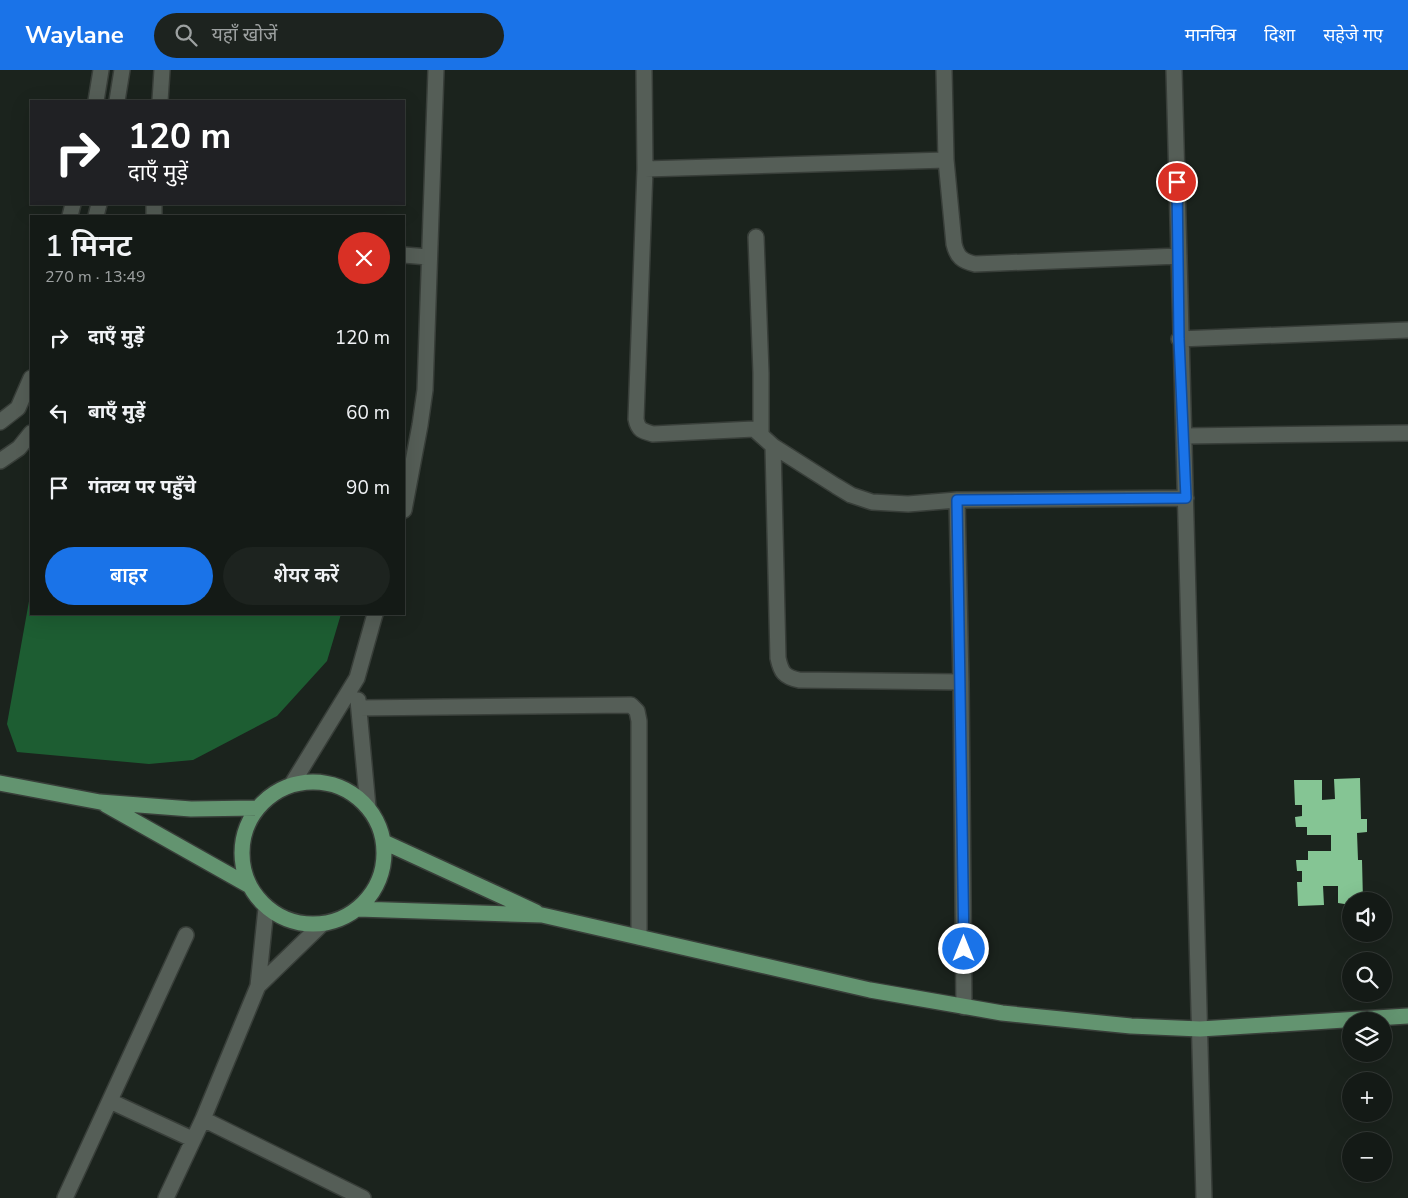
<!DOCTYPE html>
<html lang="hi">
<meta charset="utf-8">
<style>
:root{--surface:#141a16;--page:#1d231f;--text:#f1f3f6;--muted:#9da1a1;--line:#333835;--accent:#1a73e8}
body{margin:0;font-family:"Nunito Sans","Noto Sans Devanagari",sans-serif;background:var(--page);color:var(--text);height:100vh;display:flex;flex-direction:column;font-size:19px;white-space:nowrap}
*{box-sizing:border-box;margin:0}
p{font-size:16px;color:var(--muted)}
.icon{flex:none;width:28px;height:28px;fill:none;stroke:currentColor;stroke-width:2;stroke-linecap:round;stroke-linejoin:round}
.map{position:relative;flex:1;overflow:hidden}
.panel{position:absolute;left:30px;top:145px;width:375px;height:400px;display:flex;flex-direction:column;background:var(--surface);border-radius:0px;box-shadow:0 5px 20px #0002,0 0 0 1px var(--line)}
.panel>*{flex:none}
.top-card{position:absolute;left:30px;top:30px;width:375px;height:105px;border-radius:0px;box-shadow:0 5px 20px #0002,0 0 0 1px var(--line);background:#202124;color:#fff;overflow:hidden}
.controls{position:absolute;left:1342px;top:822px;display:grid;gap:10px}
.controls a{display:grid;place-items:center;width:50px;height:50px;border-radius:50%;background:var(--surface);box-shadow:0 5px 20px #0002,0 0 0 1px var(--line);font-size:25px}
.pin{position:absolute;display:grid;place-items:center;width:42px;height:42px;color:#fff;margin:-21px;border:2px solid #fff;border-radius:50%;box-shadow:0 1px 5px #0007}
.me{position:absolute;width:55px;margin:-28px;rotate:0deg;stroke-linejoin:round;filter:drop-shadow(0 0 4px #0008)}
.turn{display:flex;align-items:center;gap:18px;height:105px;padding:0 15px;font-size:22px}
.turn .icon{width:65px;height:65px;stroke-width:2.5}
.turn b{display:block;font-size:35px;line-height:42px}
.round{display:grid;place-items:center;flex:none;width:52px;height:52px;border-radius:26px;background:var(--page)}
.overview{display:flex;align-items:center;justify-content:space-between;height:85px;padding:0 15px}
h1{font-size:30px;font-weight:600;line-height:38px}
.cta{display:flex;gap:10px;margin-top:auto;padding:10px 15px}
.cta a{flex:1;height:58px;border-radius:30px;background:var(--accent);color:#fff;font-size:20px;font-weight:600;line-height:58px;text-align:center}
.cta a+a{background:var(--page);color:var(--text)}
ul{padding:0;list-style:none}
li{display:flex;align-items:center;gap:15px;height:75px;padding:0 15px}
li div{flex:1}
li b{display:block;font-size:19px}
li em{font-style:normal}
header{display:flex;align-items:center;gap:30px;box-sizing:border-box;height:70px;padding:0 25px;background:var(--accent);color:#fff}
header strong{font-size:24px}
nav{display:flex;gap:28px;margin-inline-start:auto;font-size:18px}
.search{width:350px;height:45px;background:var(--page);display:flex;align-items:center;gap:12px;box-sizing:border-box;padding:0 18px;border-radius:28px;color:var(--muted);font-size:19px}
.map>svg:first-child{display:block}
</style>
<header>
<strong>Waylane</strong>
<div class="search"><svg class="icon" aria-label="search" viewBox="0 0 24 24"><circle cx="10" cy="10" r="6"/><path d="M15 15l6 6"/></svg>यहाँ खोजें</div>
<nav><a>मानचित्र</a><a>दिशा</a><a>सहेजे गए</a></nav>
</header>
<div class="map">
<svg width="1408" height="1128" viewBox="0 0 1408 1128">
<rect width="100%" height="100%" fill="#1b231d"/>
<path fill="#1d5d32" d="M31,520V544H341L327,591L277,646L193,690L149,694L17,682L7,654Z"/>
<path fill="#85c594" d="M1360,708L1361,749H1367V762L1357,763L1358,790H1362L1363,831H1351V835L1338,833V816H1323L1324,835L1298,836L1297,812H1302V801H1297L1296,790H1308V781H1331V765H1307V757H1296L1295,747L1302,746V735H1295L1294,710H1322V730L1335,729L1334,709Z"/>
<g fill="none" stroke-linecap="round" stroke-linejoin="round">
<defs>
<path id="minor" d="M644,0L645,99L636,349C638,360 642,361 653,364L754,359L773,376L836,416L851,425L872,432L908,434L957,430L1186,428
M944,0L946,90L954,174C957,187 962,191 975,194L1179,186
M1174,0L1204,1128
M96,31L101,0
M117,31L122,0
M160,31L162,0
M645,99L946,90
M154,134V146
M70,146L73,134
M96,146L99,134
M756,167L761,303V363
M404,185L428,187
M1179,269L1408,260
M0,352L18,338L31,308
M1184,366L1408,363
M773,376L778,588C781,602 784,607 799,610L961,612
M0,391L19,378L31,363
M957,430L961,612L964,937
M404,440L420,355L425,320L436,0
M358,630L368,737
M359,638L631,635L637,641L639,651V867
M292,714L357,608L375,544
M258,916L321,855
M110,1031L192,1069
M203,1049L363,1128
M65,1128L186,865
M166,1128L203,1049L258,916L266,838"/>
<path id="major" d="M242 783a71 71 0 1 1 142 0a71 71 0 1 1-142 0Z
M0,713L100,732L191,739L257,738
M106,735L248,815
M384,772L536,842
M358,839L542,845L870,920L1002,943L1061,949L1131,956L1200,959L1408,946"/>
</defs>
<use href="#minor" stroke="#383e39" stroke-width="18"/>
<use href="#major" stroke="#383e39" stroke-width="18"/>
<use href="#minor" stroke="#555e57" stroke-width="15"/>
<use href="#major" stroke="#639470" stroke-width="15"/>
</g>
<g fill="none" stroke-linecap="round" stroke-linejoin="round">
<defs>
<path id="route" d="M964,879L957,430L1186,428L1179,269L1177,112"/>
</defs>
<use href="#route" stroke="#114b97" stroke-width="12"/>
<use href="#route" stroke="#1a73e8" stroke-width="9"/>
</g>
</svg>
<div class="controls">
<a><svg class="icon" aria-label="sound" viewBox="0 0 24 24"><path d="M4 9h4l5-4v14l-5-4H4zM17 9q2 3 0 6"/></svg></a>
<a><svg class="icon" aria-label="search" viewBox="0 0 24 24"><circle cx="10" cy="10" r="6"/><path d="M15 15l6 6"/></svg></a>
<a><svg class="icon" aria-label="layers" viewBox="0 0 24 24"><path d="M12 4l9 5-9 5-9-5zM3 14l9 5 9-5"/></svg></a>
<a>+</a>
<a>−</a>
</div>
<div class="pin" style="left:1177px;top:112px;background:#d93025"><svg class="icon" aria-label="arrive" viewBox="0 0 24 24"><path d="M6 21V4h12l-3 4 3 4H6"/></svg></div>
<svg class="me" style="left:964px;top:879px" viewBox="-20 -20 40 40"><circle r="17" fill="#1a73e8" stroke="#fff" stroke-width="3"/><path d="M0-11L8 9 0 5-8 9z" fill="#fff"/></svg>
<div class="top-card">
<div class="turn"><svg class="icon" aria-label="right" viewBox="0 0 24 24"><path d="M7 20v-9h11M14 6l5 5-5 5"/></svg><div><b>120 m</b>दाएँ मुड़ें</div></div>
</div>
<section class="panel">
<div class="overview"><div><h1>1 मिनट</h1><p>270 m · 13:49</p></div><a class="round" style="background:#d93025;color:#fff"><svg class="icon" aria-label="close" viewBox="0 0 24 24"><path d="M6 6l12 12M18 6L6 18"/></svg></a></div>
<ul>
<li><svg class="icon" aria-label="right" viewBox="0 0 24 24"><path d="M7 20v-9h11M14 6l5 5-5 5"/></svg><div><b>दाएँ मुड़ें</b></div><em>120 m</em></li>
<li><svg class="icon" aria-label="left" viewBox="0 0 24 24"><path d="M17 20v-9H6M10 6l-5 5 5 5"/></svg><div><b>बाएँ मुड़ें</b></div><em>60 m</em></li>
<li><svg class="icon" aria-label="arrive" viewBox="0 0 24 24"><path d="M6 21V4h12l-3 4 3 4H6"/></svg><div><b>गंतव्य पर पहुँचे</b></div><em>90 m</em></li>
</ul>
<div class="cta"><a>बाहर</a><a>शेयर करें</a></div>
</section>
</div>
